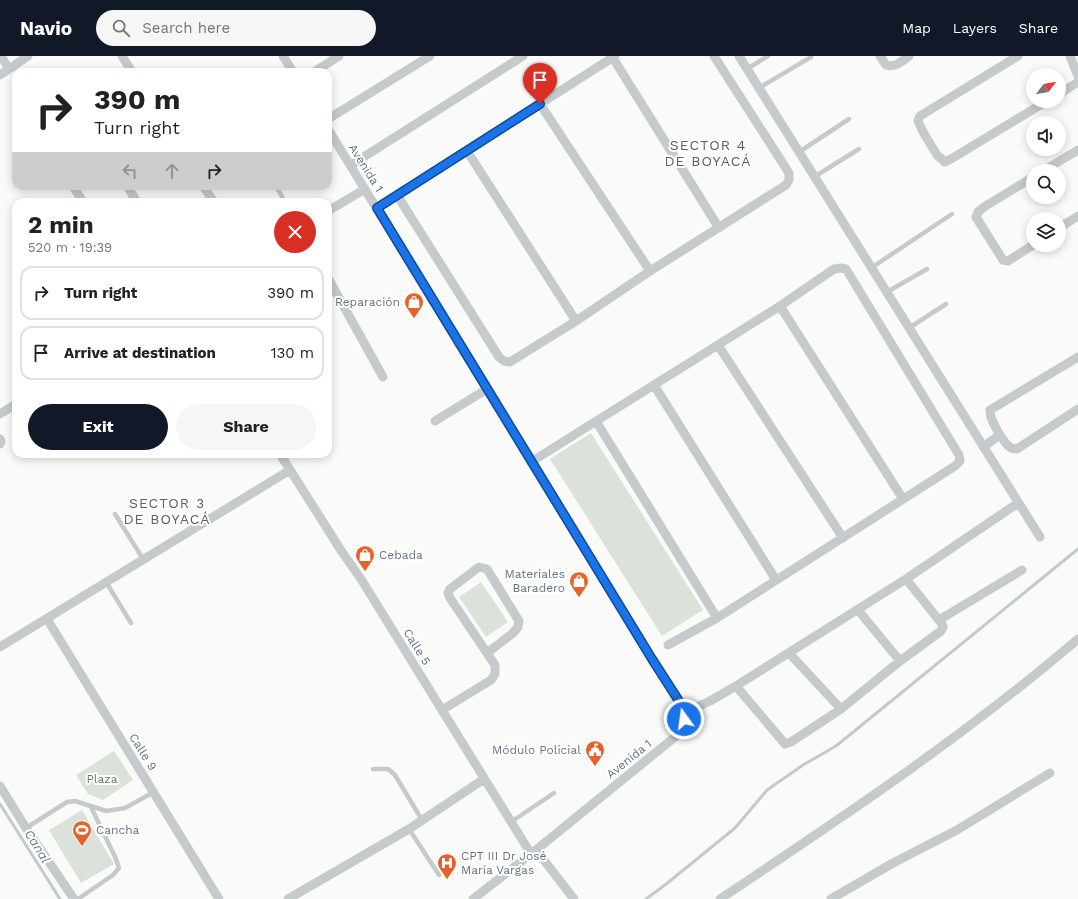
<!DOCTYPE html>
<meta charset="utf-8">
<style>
:root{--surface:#fff;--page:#f6f6f6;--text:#222;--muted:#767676;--line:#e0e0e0;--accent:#111827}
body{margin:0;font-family:"Work Sans",sans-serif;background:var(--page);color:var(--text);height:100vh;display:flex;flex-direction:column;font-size:15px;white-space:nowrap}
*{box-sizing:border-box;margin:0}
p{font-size:13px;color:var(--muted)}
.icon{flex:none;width:22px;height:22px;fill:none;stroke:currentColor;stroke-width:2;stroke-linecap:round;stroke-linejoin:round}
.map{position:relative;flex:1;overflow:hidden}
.panel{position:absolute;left:12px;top:142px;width:320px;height:260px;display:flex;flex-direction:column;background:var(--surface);border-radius:12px;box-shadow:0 2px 10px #0003}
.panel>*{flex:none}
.hud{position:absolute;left:12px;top:12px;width:320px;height:122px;border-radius:12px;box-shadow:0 2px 10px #0003;background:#fff;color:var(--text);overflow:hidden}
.needle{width:26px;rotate:59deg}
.fabs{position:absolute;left:1026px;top:12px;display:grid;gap:8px}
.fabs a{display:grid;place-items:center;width:40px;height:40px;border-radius:50%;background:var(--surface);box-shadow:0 2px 10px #0003;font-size:20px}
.pin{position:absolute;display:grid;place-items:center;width:34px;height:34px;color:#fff;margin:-41px -17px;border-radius:50% 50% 50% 0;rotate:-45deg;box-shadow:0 0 4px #0007}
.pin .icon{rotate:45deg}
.me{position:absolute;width:44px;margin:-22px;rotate:346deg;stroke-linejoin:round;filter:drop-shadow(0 0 3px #0008)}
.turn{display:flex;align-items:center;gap:14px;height:84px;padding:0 16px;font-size:18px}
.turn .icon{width:52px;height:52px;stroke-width:2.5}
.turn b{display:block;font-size:28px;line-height:34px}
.lanes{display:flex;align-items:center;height:38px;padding:0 16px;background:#0003;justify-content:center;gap:20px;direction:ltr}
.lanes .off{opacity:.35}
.round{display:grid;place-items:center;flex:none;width:42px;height:42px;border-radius:21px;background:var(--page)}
.headline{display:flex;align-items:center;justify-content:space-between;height:68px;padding:0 16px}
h1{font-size:24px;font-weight:700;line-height:30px}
.button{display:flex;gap:8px;margin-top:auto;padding:8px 16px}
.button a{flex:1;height:46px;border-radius:24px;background:var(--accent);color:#fff;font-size:16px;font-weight:700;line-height:46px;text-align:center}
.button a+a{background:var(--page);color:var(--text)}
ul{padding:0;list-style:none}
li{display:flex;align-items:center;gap:12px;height:54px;margin:0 8px 6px;padding:0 8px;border:2px solid var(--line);border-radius:12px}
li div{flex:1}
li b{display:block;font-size:15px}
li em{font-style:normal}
header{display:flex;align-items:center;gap:24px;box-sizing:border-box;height:56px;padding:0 20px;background:var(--accent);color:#fff}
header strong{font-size:19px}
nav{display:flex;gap:22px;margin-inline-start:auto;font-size:14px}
.search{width:280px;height:36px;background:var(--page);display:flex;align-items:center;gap:10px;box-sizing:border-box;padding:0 14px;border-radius:22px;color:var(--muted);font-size:15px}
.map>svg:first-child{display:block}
</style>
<header>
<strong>Navio</strong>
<div class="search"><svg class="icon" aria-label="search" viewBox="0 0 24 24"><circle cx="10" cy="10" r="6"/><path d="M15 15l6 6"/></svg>Search here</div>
<nav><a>Map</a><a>Layers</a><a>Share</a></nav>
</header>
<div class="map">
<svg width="1078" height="843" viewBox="0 0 1078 843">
<rect width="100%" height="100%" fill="#fafaf8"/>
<path fill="#dbe2d9" d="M591,377L703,554L662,580L550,403Z
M481,526L508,566L486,581L459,541Z
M114,695L133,724L103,744L88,738L76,719Z
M82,754L114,808L81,827L49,774Z"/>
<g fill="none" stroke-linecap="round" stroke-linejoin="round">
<path stroke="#c1cacf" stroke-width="3" d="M0,748L60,843
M646,843L665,829L735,772L767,734L803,709L836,690L1078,493"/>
<path stroke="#c5cacd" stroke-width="4.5" d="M747,13L768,0
M759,32L811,1
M799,96L849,63
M814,121L859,93
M276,130L285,146
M871,212L952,158
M887,236L927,213
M909,272L946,248
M115,458L143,503
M106,526L131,567
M373,713H388L395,719L422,764
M511,766L554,737
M26,772L67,746L75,745L106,755L125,752L154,736
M409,773L439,819
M78,843L113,819L119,812L116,803L91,751"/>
<path stroke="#c5cacd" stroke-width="9" d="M1,0L9,13
M122,0L132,16
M283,0L293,16
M739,0L1040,481
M880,0L886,9C895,12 902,5 909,0
M1018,0L920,60L918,65L923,76L937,99L945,106L951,103L1047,45
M1070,0L1078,20
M613,2L719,172
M314,16L339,0
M0,19L28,0
M1059,38L1078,26
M540,48L650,215
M328,63L430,0
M328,73L652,603L686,656L680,673L675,681L531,798L473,843
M467,95L576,265
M351,109L523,0
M1043,115L1078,94
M1033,121L984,151L978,156L976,161L1003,204L1008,205L1033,189
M73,130L83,146
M127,130L137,146
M203,130L214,146
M397,139L499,301L504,305L510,306L576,265L650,215L786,129L789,124V117L714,0
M377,152L615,0
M328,155L365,133
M1059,172L1078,160
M328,222L383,321
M780,250L903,443
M718,289L843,482
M654,329L776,524
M0,358L16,348
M435,365L487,333
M596,365L717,562
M1000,379C996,372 990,364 990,354L1078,301
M0,383L1,385L0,388
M983,391L1000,379C1005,386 1008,393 1017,393L1078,353
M280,398L342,496L361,523L531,798
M531,406L780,250L834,213L841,212L846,213L959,399L960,405L955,410L717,562L668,589
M858,554L900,605
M47,563L219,843
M939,564L1022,514
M0,591L290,414
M789,597L841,653
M736,630L785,688L791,686L841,653L900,605L941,575L943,571L942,568L906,523
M442,654L491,624L495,618V609L450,542L448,537L450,533L479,511L487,513L519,565L518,571L513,577L487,597
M686,656L710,645L736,630L906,523L1018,447
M0,730L26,772L74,843
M536,794L574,843
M288,843L409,773L484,723
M720,843C843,761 966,679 1078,583
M831,843L893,807L957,774L1050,717"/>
</g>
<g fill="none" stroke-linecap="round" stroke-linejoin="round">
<defs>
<path id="route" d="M540,48L377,152L652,603L686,656L684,663"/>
</defs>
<use href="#route" stroke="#114b97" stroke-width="10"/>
<use href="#route" stroke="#1a73e8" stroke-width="7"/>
</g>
<defs>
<symbol id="shop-pin" viewBox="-11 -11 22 30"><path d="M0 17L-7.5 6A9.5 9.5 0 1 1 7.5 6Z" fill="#e7612b" stroke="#fff"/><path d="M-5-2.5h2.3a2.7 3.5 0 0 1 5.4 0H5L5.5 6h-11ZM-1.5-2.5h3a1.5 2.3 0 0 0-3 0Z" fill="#fff"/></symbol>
<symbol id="civic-pin" viewBox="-11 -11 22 30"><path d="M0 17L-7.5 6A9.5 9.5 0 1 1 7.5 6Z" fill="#e7612b" stroke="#fff"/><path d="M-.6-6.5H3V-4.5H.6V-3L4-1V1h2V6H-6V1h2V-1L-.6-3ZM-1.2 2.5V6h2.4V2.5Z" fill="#fff"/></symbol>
<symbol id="stadium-pin" viewBox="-11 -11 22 30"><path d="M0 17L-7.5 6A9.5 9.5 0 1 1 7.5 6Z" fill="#e7612b" stroke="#fff"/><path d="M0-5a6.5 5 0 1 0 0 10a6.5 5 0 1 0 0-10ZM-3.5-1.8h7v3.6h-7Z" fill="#fff"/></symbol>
<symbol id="hospital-pin" viewBox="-11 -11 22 30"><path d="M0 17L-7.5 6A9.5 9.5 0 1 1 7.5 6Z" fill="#e7612b" stroke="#fff"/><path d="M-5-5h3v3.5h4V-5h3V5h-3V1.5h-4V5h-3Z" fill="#fff"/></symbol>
</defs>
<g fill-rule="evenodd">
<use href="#shop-pin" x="403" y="235" width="22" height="30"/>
<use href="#shop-pin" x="354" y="488" width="22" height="30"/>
<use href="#shop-pin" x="568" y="514" width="22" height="30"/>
<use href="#civic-pin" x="584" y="683" width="22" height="30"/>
<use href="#stadium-pin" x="71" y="763" width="22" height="30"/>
<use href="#hospital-pin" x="436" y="796" width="22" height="30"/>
</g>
<g text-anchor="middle" stroke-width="4" stroke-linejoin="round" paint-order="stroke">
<g font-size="12" fill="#647483" stroke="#fff">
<text transform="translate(366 112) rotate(58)" y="4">Avenida 1</text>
<text transform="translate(417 591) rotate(58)" y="4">Calle 5</text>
<text transform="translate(143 696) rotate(58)" y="4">Calle 9</text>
<text transform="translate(629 703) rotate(-39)" y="4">Avenida 1</text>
</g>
<g font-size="12" fill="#647483" stroke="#fff" text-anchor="end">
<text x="400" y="250">Reparación</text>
<text x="379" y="503" text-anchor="start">Cebada</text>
<text x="565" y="522">Materiales<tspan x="565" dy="14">Baradero</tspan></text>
<text x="581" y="698">Módulo Policial</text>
<text x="96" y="778" text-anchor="start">Cancha</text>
<text x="461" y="804" text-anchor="start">CPT III Dr José<tspan x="461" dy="14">María Vargas</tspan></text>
</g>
<g font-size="12" fill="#667a64" stroke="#fff">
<text x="102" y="727">Plaza</text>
</g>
<g font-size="13" font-style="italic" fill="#647a83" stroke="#fff">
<text transform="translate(38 790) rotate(58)" y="5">Canal</text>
</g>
<g font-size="14" letter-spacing="1" fill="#57626e" stroke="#fff">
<text x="708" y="94">SECTOR 4<tspan x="708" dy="16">DE BOYACÁ</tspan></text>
<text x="167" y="452">SECTOR 3<tspan x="167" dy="16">DE BOYACÁ</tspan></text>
</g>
</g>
</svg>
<div class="fabs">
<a><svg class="needle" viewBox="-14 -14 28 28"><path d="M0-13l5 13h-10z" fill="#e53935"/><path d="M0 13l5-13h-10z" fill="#767676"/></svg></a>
<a><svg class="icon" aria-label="sound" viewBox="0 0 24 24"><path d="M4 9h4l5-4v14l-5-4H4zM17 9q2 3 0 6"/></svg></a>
<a><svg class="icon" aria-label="search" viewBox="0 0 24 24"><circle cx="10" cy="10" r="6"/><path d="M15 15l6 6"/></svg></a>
<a><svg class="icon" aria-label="layers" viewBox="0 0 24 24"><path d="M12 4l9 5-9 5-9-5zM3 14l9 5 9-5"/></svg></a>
</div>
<div class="pin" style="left:540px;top:48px;background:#d93025"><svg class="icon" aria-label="arrive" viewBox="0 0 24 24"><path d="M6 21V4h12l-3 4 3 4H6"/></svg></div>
<svg class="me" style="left:684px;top:663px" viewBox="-20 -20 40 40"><circle r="17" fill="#1a73e8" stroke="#fff" stroke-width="3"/><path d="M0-11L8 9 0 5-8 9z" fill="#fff"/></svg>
<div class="hud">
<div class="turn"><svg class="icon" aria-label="right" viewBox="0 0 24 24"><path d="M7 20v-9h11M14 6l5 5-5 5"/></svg><div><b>390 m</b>Turn right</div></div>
<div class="lanes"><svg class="icon off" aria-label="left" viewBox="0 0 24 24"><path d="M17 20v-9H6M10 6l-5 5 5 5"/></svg><svg class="icon off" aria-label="ahead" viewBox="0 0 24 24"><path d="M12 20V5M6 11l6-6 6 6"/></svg><svg class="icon" aria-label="right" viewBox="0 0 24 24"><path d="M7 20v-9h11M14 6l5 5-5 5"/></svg></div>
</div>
<section class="panel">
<div class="headline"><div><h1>2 min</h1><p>520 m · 19:39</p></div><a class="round" style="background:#d93025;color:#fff"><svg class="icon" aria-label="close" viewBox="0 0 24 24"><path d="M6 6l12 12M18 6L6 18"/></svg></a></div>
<ul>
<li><svg class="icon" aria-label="right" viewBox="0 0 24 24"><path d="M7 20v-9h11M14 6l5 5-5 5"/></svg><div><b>Turn right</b></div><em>390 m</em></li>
<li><svg class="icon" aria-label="arrive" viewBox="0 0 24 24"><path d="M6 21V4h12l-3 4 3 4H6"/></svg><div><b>Arrive at destination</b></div><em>130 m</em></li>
</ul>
<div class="button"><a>Exit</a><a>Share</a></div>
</section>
</div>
